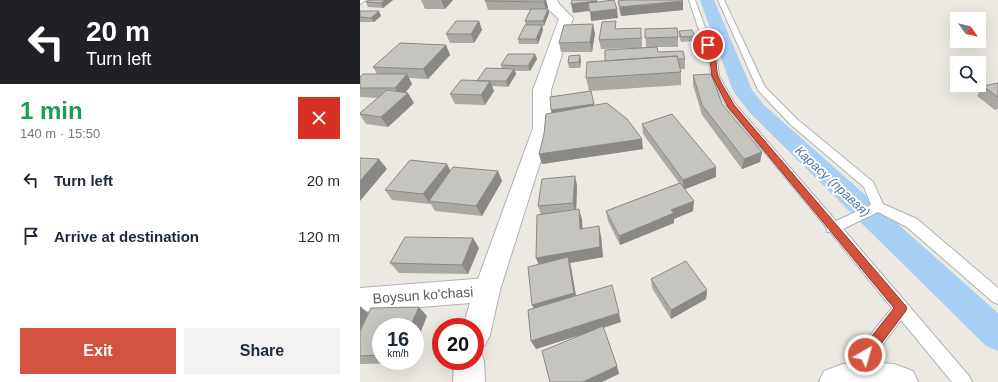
<!DOCTYPE html>
<meta charset="utf-8">
<style>
:root{--surface:#fff;--page:#f2f2f3;--text:#1f2937;--muted:#747a83;--accent:#d4533f}
body{margin:0;font-family:Helvetica,sans-serif;background:var(--page);color:var(--text);height:100vh;display:flex;flex-direction:column;font-size:15px;white-space:nowrap}
*{box-sizing:border-box;margin:0}
p{font-size:13px;color:var(--muted)}
.icon{flex:none;width:22px;height:22px;fill:none;stroke:currentColor;stroke-width:2;stroke-linecap:round;stroke-linejoin:round}
.map{position:relative;flex:1;overflow:hidden}
.side{display:flex;flex-direction:column;background:var(--surface);width:360px}
.side>*{flex:none}
.top-card{background:#202124;color:#fff;overflow:hidden}
.needle{width:26px;rotate:124deg}
.tools{position:absolute;left:590px;top:12px;display:grid;gap:8px}
.tools a{display:grid;place-items:center;width:36px;height:36px;border-radius:0px;background:var(--surface);box-shadow:0 4px 16px #0002;font-size:20px}
.speed{position:absolute;left:12px;top:318px;display:flex;gap:8px;font-size:20px;font-weight:700;text-align:center}
.speed>*{display:grid;place-content:center;width:52px;height:52px;border-radius:50%;background:var(--surface);box-shadow:0 4px 16px #0002;line-height:1}
.speed small{font-size:10px;font-weight:400}
.speed .limit{border:6px solid #d22;background:#fff;color:#111}
.pin{position:absolute;display:grid;place-items:center;width:34px;height:34px;color:#fff;margin:-17px;border:2px solid #fff;border-radius:50%;box-shadow:0 1px 4px #0007}
.me{position:absolute;width:44px;margin:-22px;rotate:38deg;stroke-linejoin:round;filter:drop-shadow(0 0 3px #0008)}
.turn{display:flex;align-items:center;gap:14px;height:84px;padding:0 20px;font-size:18px}
.turn .icon{width:52px;height:52px;stroke-width:2.5}
.turn b{display:block;font-size:28px;line-height:34px}
.round{display:grid;place-items:center;flex:none;width:42px;height:42px;border-radius:0px;background:var(--page)}
.head{display:flex;align-items:center;justify-content:space-between;height:68px;padding:0 20px}
h1{font-size:24px;font-weight:600;line-height:30px;color:#1e9e55}
.primary-button{display:flex;gap:8px;margin-top:auto;padding:8px 20px}
.primary-button a{flex:1;height:46px;border-radius:0px;background:var(--accent);color:#fff;font-size:16px;font-weight:600;line-height:46px;text-align:center}
.primary-button a+a{background:var(--page);color:var(--text)}
ul{padding:0;list-style:none}
li{display:flex;align-items:center;gap:12px;height:56px;padding:0 20px}
li div{flex:1}
li b{display:block;font-size:15px}
li em{font-style:normal}
main{display:flex;flex:1;min-height:0}
.map>svg:first-child{display:block}
</style>
<main>
<section class="side">
<div class="top-card">
<div class="turn"><svg class="icon" aria-label="left" viewBox="0 0 24 24"><path d="M17 20v-9H6M10 6l-5 5 5 5"/></svg><div><b>20 m</b>Turn left</div></div>
</div>
<div class="head"><div><h1>1 min</h1><p>140 m · 15:50</p></div><a class="round" style="background:#d93025;color:#fff"><svg class="icon" aria-label="close" viewBox="0 0 24 24"><path d="M6 6l12 12M18 6L6 18"/></svg></a></div>
<ul>
<li><svg class="icon" aria-label="left" viewBox="0 0 24 24"><path d="M17 20v-9H6M10 6l-5 5 5 5"/></svg><div><b>Turn left</b></div><em>20 m</em></li>
<li><svg class="icon" aria-label="arrive" viewBox="0 0 24 24"><path d="M6 21V4h12l-3 4 3 4H6"/></svg><div><b>Arrive at destination</b></div><em>120 m</em></li>
</ul>
<div class="primary-button"><a>Exit</a><a>Share</a></div>
</section>
<div class="map">
<svg width="638" height="382" viewBox="0 0 638 382">
<rect width="100%" height="100%" fill="#ebe9e2"/>
<g fill="none" stroke-linecap="round" stroke-linejoin="round">
<path fill="#a8cff4" fill-rule="evenodd" d="M340,0H354L392,90L404,105L638,313V351L626,346L390,113L373,91Z"/>
<defs>
<path id="service" d="M0,0H6L0,4Z
M329,0H335L357,60L359,76L375,104L476,221L511,205L504,187L430,124L398,90L358,0H364L405,87L438,120L513,182L523,204L557,219L638,288V304L633,302L547,227L518,212L483,229L609,376L612,382H592L541,320L495,381H483L481,375L483,369L532,308L470,232H467L466,227L366,105L351,76L349,60Z"/>
<path id="minor" d="M185,0H197L199,4L213,18L191,90V128L140,290L136,298L127,302L118,298L114,290L173,128V90L199,19L188,9Z"/>
<path id="tertiary" d="M127,278L136,282L140,290L130,335L125,345L116,349L120,350L124,361L125,382H93L94,361H115V327H103L110,303L0,312V288Z
M508,362L534,364L553,371L558,382H459L464,371L483,364Z"/>
</defs>
<use href="#service" stroke="#afb2b6" stroke-width="2"/>
<use href="#minor" stroke="#afb2b6" stroke-width="2"/>
<use href="#tertiary" stroke="#afb2b6" stroke-width="2"/>
<use href="#service" fill="#fff" fill-rule="evenodd"/>
<use href="#minor" fill="#fff" fill-rule="evenodd"/>
<use href="#tertiary" fill="#fff" fill-rule="evenodd"/>
</g>
<path fill="#aaa9a3" d="M33,0L23,8L8,7L6,2Z
M61,0H93L85,9H65Z
M186,0L188,7L187,9H188L189,13L184,26H182L183,30L178,44H159L158,39L166,25L165,21L170,10H128L125,1Z
M258,1L323,10L261,16L259,10Z
M0,11L21,16L14,22H0Z
M119,21L122,30L114,43H90L86,34Z
M257,29L282,37V48L286,47L285,29L318,37V47H297L298,52L325,59V69H320L321,72V85L231,91L234,106L283,149L182,164L179,154L192,113L191,110L229,91L226,78L245,61L276,48L241,49L239,40Z
M319,31L335,36V41L321,42L319,36Z
M235,33L232,52H201L199,43Z
M86,45L90,55L68,79L49,78L52,84L46,92L54,103L28,127L6,124L0,115V113L18,98L0,97V77L17,74L13,67Z
M175,54L177,59L170,71H155L156,74L148,87L132,86L134,91L125,105L95,104L90,94L142,69L141,65Z
M221,60L220,68H209L208,63Z
M333,75L402,152L400,162L382,169L342,115L333,85Z
M638,83V109L635,110L617,96L623,86Z
M282,124L356,167V177L325,189L333,211L314,219V223L260,245L248,221L246,211L319,183L283,134Z
M90,171H138L142,181L122,216L75,211L70,203V204L32,200L25,190Z
M215,176L217,186L216,210L222,219V228L241,236L243,257L210,263L211,267L216,296L261,322L243,328L259,374L223,334L176,349L171,341L178,264L181,215L178,206Z
M119,248L108,274L39,273L30,263Z
M291,279L347,290L346,299L311,319L292,288Z
M9,313L67,316L21,327V361H49L48,363L0,364V356Z"/>
<path fill="#8b8985" d="M25,0H33L23,8L21,3Z
M81,0H93L85,9Z
M185,0H186L188,7L186,11L184,2Z
M237,0L238,10L228,3L229,11L213,13L211,4Z
M323,1V10L261,16L260,7Z
M188,9L189,13L184,26L183,21Z
M257,9L258,18L231,21L230,12Z
M19,11L21,16L14,22L11,18Z
M119,21L122,30L114,43L111,34Z
M233,24L235,33L232,52L230,42Z
M182,25L183,30L178,44L176,39Z
M86,45L90,55L68,79L63,69Z
M175,54L177,59L170,71L168,66Z
M220,55L221,60L220,68L219,62Z
M154,69L156,74L148,87L146,81Z
M47,74L52,84L41,98L35,88Z
M130,81L134,91L125,105L121,95Z
M48,93L54,103L28,127L21,117Z
M234,104L235,114L194,120L191,110Z
M282,139L283,149L182,164L179,154Z
M402,152L400,162L382,169L384,159Z
M19,159L27,169L0,201V181Z
M87,164L92,174L69,201L70,203V204L63,194Z
M356,167V177L323,190V180Z
M138,171L142,181L122,216L116,206Z
M215,176L217,186L216,213L213,203Z
M334,201L333,211L314,219V223L260,245L259,236L311,210Z
M219,209L222,219L223,239L220,229Z
M239,226L241,236L243,257L210,263L211,267L217,302L177,314L172,305L180,268L176,258Z
M113,238L119,248L108,274L102,265Z
M347,290L346,299L311,319V310Z
M0,306L14,318L0,349Z
M59,307L67,316L55,346V327H50Z
M259,313L261,322L176,349L171,341Z
M257,366L259,374L242,382H223Z"/>
<path fill="#c6c4be" stroke="#8b8985" d="M9,0H25L21,3L6,2Z
M126,0H185L184,2L125,1Z
M212,0H236L237,1L211,4Z
M254,0L257,9L230,12L228,3Z
M266,0H322L323,1L260,7L258,1Z
M171,9H188L183,21H165Z
M0,11H19L11,18L0,17Z
M96,21H119L111,34H86Z
M256,21L255,29L281,28V38L239,40L242,22Z
M233,24L230,42L199,43L204,25Z
M165,25H182L176,39H158Z
M317,28L318,37L285,38V29Z
M332,30L335,36L321,37L319,31Z
M40,43L86,45L63,69L13,67Z
M297,47L298,52L323,51L325,59H318L317,56L245,61V50Z
M148,54H175L168,66L141,65Z
M220,55L219,62L208,63L209,56Z
M317,56L321,72L226,78L227,62Z
M126,68L154,69L146,81H117Z
M3,74H47L35,88H0V77Z
M351,74L362,104L402,152L384,159L342,105L333,75Z
M101,80L130,81L121,95L90,94Z
M638,83V97L623,86Z
M27,90L48,93L21,117L0,114V113Z
M231,91L234,104L191,110L190,97Z
M247,103L267,119L282,139L179,154L184,134L186,114Z
M312,114L356,167L323,180L282,124Z
M0,158L19,159L0,181Z
M50,160L87,164L63,194L25,190Z
M93,167L138,171L116,206L69,201Z
M215,176L213,203L178,206L182,179Z
M320,183L334,201L311,210L314,213L259,236L246,211Z
M219,209L220,229L239,226L240,247L176,258L177,215Z
M45,237L113,238L102,265L30,263Z
M208,257L214,293L172,305L168,267Z
M326,261L347,290L311,310L291,279Z
M252,285L259,313L171,341L168,310Z
M59,307L50,327H21V355L0,356V331L11,308Z
M243,326L257,366L223,382H190L182,351Z"/>
<path fill="#d4533f" stroke="#8a3629" d="M348,43C358,48 355,67 358,76C362,86 369,95 374,105L545,305L547,308L545,312L509,360L505,361L500,360L498,355L500,351L534,308L368,107L352,76L350,60L345,45Z"/>
<g text-anchor="middle" stroke-width="4" stroke-linejoin="round" paint-order="stroke">
<g font-size="13" font-style="italic" fill="#4c75ac" stroke="#fff">
<text transform="translate(473 181) rotate(43)" y="5">Карасу (правая)</text>
</g>
<g font-size="14" fill="#5a5d61" stroke="#fff">
<text transform="translate(63 295) rotate(-4)" y="5">Boysun ko'chasi</text>
</g>
</g>
</svg>
<div class="tools">
<a><svg class="needle" viewBox="-14 -14 28 28"><path d="M0-13l5 13h-10z" fill="#e53935"/><path d="M0 13l5-13h-10z" fill="#747a83"/></svg></a>
<a><svg class="icon" aria-label="search" viewBox="0 0 24 24"><circle cx="10" cy="10" r="6"/><path d="M15 15l6 6"/></svg></a>
</div>
<div class="speed"><div>16<small>km/h</small></div><div class="limit">20</div></div>
<div class="pin" style="left:348px;top:45px;background:#d93025"><svg class="icon" aria-label="arrive" viewBox="0 0 24 24"><path d="M6 21V4h12l-3 4 3 4H6"/></svg></div>
<svg class="me" style="left:505px;top:355px" viewBox="-20 -20 40 40"><circle r="17" fill="#d4533f" stroke="#fff" stroke-width="3"/><path d="M0-11L8 9 0 5-8 9z" fill="#fff"/></svg>
</div>
</main>
